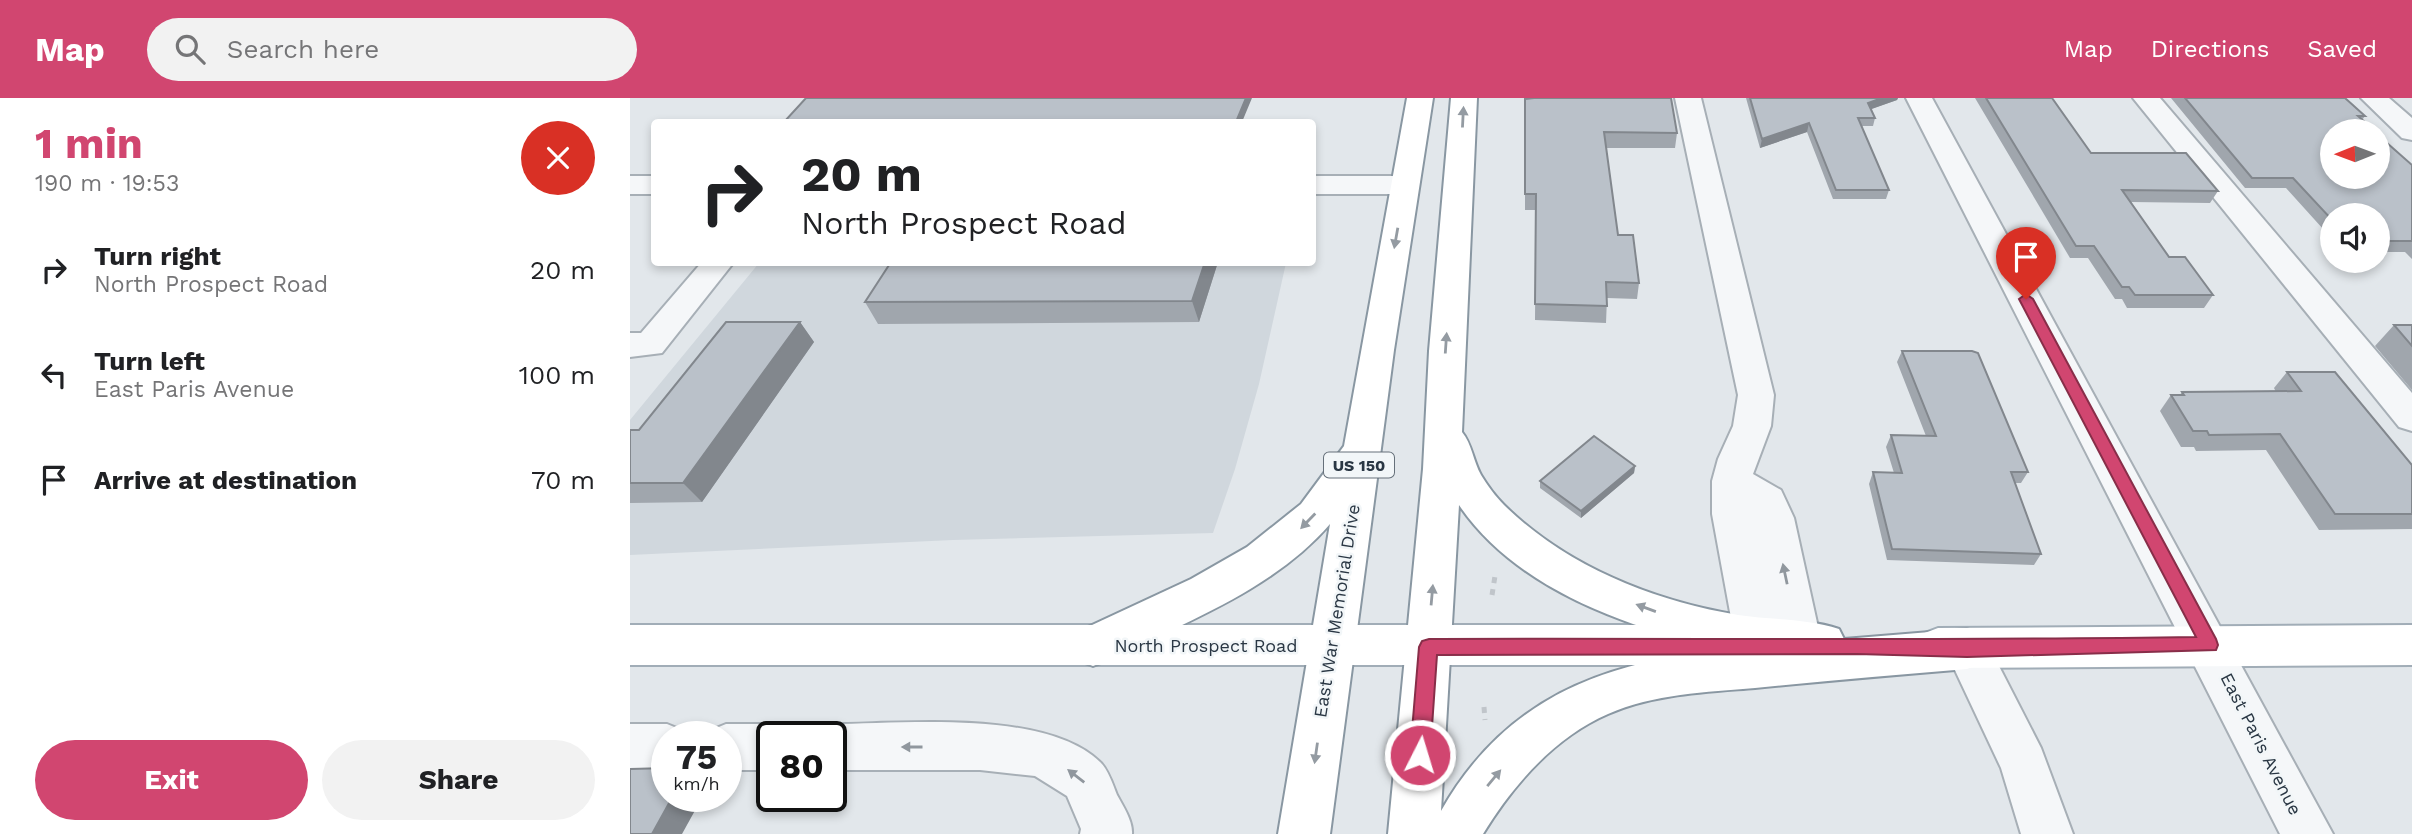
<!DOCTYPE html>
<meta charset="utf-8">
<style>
:root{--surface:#fff;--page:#f2f2f2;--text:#202124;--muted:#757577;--accent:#d14670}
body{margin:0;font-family:"Work Sans",sans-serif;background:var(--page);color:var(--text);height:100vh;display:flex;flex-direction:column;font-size:26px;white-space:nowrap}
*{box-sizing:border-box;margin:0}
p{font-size:23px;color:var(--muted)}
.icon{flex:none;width:38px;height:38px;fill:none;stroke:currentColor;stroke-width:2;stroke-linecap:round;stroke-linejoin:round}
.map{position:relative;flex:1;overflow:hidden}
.panel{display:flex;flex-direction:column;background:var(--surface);width:630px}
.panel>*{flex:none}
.banner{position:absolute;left:21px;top:21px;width:665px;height:147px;border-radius:7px;box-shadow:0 4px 10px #0003;background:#fff;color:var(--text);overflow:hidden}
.needle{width:46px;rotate:269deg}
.fabs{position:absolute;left:1690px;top:21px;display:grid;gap:14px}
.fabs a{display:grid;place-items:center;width:70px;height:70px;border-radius:50%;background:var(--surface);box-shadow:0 4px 10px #0003;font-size:35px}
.speed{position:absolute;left:21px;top:623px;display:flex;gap:14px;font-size:35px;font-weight:700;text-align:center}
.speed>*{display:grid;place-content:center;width:91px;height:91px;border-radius:50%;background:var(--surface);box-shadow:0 4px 10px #0003;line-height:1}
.speed small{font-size:18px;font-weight:400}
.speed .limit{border:4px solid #111;border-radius:10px;background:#fff;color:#111}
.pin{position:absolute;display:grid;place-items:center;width:60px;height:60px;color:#fff;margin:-72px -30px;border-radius:50% 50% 50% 0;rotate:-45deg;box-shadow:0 0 7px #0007}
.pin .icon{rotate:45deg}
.me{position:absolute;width:77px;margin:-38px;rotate:5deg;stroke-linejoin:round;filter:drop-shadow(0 0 5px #0008)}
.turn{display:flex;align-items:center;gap:24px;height:147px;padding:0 35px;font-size:32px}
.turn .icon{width:91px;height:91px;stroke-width:2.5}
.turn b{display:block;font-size:49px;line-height:60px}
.round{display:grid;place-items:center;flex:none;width:74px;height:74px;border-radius:37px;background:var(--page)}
.headline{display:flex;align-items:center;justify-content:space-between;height:119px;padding:0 35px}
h1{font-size:42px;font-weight:700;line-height:52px;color:var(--accent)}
.primary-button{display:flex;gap:14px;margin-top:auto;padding:14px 35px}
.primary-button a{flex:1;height:80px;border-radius:42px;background:var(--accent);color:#fff;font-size:28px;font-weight:700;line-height:80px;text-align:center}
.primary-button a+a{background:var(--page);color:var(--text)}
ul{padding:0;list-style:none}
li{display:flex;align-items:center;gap:21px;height:105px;padding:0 35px}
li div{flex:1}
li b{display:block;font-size:26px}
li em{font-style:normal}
header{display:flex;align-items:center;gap:42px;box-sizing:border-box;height:98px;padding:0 35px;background:var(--accent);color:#fff}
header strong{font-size:33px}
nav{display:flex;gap:38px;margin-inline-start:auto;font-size:24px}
.search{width:490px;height:63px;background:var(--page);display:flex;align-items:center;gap:18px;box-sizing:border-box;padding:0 24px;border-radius:38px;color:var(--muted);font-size:26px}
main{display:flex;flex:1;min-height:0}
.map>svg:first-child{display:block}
</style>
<header>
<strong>Map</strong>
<div class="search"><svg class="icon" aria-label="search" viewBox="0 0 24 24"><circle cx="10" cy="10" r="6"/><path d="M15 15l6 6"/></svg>Search here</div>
<nav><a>Map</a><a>Directions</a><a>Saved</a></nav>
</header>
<main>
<section class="panel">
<div class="headline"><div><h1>1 min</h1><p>190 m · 19:53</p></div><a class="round" style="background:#d93025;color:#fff"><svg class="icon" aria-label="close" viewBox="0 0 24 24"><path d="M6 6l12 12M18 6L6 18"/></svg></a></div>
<ul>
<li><svg class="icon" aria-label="right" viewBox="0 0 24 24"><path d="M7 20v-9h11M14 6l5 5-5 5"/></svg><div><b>Turn right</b><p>North Prospect Road</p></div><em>20 m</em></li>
<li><svg class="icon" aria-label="left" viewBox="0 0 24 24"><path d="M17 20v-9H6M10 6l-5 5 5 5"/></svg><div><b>Turn left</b><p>East Paris Avenue</p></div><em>100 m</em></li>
<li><svg class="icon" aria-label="arrive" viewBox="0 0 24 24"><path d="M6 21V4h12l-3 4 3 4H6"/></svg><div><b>Arrive at destination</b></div><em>70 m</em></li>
</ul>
<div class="primary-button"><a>Exit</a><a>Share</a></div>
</section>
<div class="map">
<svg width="1782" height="736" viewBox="0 0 1782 736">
<rect width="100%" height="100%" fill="#e2e7eb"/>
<path fill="#d0d7dd" d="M129,165H656L629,286L605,371L583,435L323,442L0,457V322Z"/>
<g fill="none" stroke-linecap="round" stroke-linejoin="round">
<defs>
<path id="minor" d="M1045,0H1071L1144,297L1141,328L1123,376L1151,392L1164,420L1191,543L1185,557L1169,562L1153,557L1149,549L1144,561L1128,567L1112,561L1106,547L1082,416V383L1088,361L1103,328L1108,297Z
M1276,0H1302L1703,736H1650Z
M1503,0H1530L1782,295V333L1769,329Z
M1731,0H1759L1782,20V42L1772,40Z
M0,78H24V96H0Z
M682,78H775L785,81L789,87L785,93L775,96H682Z
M72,164H104L32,255L0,259V235H11Z
M1337,531L1353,537L1411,650L1443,736H1391L1371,670L1315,551L1321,537Z
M0,626H37L54,633L57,639H37V672H0Z
M96,626H142L159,633L162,639H142V672H96V639H76L79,633Z
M201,626C274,626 415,611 470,664C478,671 483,687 487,697C493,708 503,723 502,736H450L451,731L437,698L405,678L350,672H201V639H181L184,633Z"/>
<path id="major" d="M0,527H1128L1144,533L1150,547L1144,561L1128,567H0Z
M1782,527V567L1308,570L1292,564L1286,550L1292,536L1308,530Z"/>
<path id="highway" d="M777,0H803L764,252L700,736H648L700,426C643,492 555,524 479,562L463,568L447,562L441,548L447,534L561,481L617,449L671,406L714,348Z
M821,0H847L832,334C842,346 843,363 851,377C857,387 866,399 874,407C936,468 1023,503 1108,517C1141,522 1177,520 1209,531L1214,541L1337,531L1353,537L1359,551L1353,565L1337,571C1266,577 1195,583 1125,590C1077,594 1023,596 978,616C925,639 883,687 853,736H758L793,371L799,253ZM829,407C887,492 997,529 1093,552C971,564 874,602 811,713Z"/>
</defs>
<use href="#minor" stroke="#a7afb6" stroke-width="4"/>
<use href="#major" stroke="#a1adb7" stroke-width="4"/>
<use href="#highway" stroke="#8997a2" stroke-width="4"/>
<path stroke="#c0c5ca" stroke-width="5" stroke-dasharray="6 6" stroke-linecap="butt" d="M862,497L865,478
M854,609L855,622"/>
<use href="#minor" fill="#f5f7f9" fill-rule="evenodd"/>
<use href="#major" fill="#fff" fill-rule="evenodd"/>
<use href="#highway" fill="#fff" fill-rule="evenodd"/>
</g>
<path fill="#a0a6ad" d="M903,0H1041L1047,35L1045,50H976L988,137L1009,185L1007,201L977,200L976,225L905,222L906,112H895V1Z
M1116,0H1268L1267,2L1241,11L1245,20L1243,28H1231L1259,92L1256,101H1203L1177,34L1130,50Z
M1345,0H1422L1461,55L1588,93L1580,105L1501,104L1539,159L1583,197L1574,210H1497L1492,201H1485L1458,160H1440Z
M1541,0H1715L1735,18L1732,22L1782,67V161L1775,154H1748V117H1703V142L1656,90H1615Z
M261,164H588L569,224L248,226L235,204Z
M170,224L184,244L72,404L0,405V332H9Z
M1764,227H1782V292L1745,248Z
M1272,253L1398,374L1391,385H1385L1411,456L1404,467L1257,462L1239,386L1243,374L1264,375L1256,349L1261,337L1296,338L1267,264Z
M1657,274L1782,367V431L1689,432L1636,352L1566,353L1564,349H1551L1530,313L1541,297H1550L1552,294H1646L1644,290Z
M1005,368L1004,375L951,420L910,390V383Z"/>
<path fill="#82878d" d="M616,0H622L612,24H606Z
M1252,0H1268L1267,2L1236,13L1238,5Z
M1179,25L1177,34L1130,50L1132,41Z
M575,164H588L569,224L562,203Z
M170,224L184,244L72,404L53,385Z
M1005,368L1004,375L951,420V413Z
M43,698H73L52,736H22Z"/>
<path fill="#bac1c9" stroke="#82878d" stroke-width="2" d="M176,0H616L606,24H154Z
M904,0H1041L1047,35L974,34L988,137H1003L1009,185L976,184L977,208L905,206L906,96H895V1Z
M1120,0H1252L1238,5L1245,20H1228L1259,92H1206L1179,25L1132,41Z
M1356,0H1422L1461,55H1556L1588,93L1492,92L1539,159H1555L1583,197H1505L1499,189H1492L1464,148H1446Z
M1555,0H1715L1735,18H1728L1745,33H1703V79H1748V37L1782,67V143H1748V117H1703V123L1663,80H1622Z
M261,164H575L562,203L235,204Z
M96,224H170L53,385H0V332H9Z
M1764,227H1782V248Z
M1272,253H1342L1348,255L1398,374H1381L1411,456L1262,451L1243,374L1272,375L1261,337L1306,338Z
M1657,274H1705L1782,367V416H1705L1650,336L1579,337L1577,333H1563L1541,297H1554L1552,294L1671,293Z
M964,338L1005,368L951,413L910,383Z
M37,670V698H43L22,736H0V671Z"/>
<defs><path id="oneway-solid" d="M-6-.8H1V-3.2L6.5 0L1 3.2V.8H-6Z" transform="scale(1.75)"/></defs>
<g fill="#949ba2">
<use href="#oneway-solid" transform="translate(833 19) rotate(-87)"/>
<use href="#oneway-solid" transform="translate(766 140) rotate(100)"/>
<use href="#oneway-solid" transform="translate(816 245) rotate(-86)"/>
<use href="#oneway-solid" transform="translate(678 423) rotate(134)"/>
<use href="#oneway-solid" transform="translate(802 497) rotate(-85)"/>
<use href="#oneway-solid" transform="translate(1016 510) rotate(-160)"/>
<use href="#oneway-solid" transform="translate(686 655) rotate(98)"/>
<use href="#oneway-solid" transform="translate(864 680) rotate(-50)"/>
</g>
<g fill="#90979e">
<use href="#oneway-solid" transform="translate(1155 476) rotate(-102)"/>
<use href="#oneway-solid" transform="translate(282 649) rotate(-180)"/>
<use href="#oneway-solid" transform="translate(446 678) rotate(-142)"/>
</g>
<path fill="#d14670" stroke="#882e49" stroke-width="2" d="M1396,196L1403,201L1586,541L1588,547L1586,552L1337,559L1227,556L807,557L800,657L798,663L790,666L783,663L780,657L789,549L792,543L799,541C1054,540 1310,543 1566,539L1389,201Z"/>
<g text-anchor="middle" stroke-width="5" stroke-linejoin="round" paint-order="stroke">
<rect fill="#f2f6f8" stroke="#66707a" stroke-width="2" x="694" y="354.5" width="70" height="25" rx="5"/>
<g font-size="16" font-weight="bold" fill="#2a3744">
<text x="729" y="373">US 150</text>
</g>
<g font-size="18" fill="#2a3744" stroke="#f2f6f8">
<text transform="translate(707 513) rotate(-81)" y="6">East War Memorial Drive</text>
<text x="576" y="554">North Prospect Road</text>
<text transform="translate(1631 646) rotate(63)" y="6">East Paris Avenue</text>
</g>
</g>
</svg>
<div class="fabs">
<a><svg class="needle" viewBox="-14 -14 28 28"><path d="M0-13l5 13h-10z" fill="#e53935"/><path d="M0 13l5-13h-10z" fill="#757577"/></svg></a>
<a><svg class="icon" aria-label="sound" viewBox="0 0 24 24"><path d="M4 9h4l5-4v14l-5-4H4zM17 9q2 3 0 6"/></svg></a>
</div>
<div class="speed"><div>75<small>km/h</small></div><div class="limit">80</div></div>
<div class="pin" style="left:1396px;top:201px;background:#d93025"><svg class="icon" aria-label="arrive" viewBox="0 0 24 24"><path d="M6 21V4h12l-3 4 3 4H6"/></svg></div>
<svg class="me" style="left:790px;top:657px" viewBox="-20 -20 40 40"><circle r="17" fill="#d14670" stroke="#fff" stroke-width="3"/><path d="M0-11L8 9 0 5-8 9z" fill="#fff"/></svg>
<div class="banner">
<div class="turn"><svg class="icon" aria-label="right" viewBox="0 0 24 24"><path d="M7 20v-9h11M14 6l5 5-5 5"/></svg><div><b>20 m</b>North Prospect Road</div></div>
</div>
</div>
</main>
